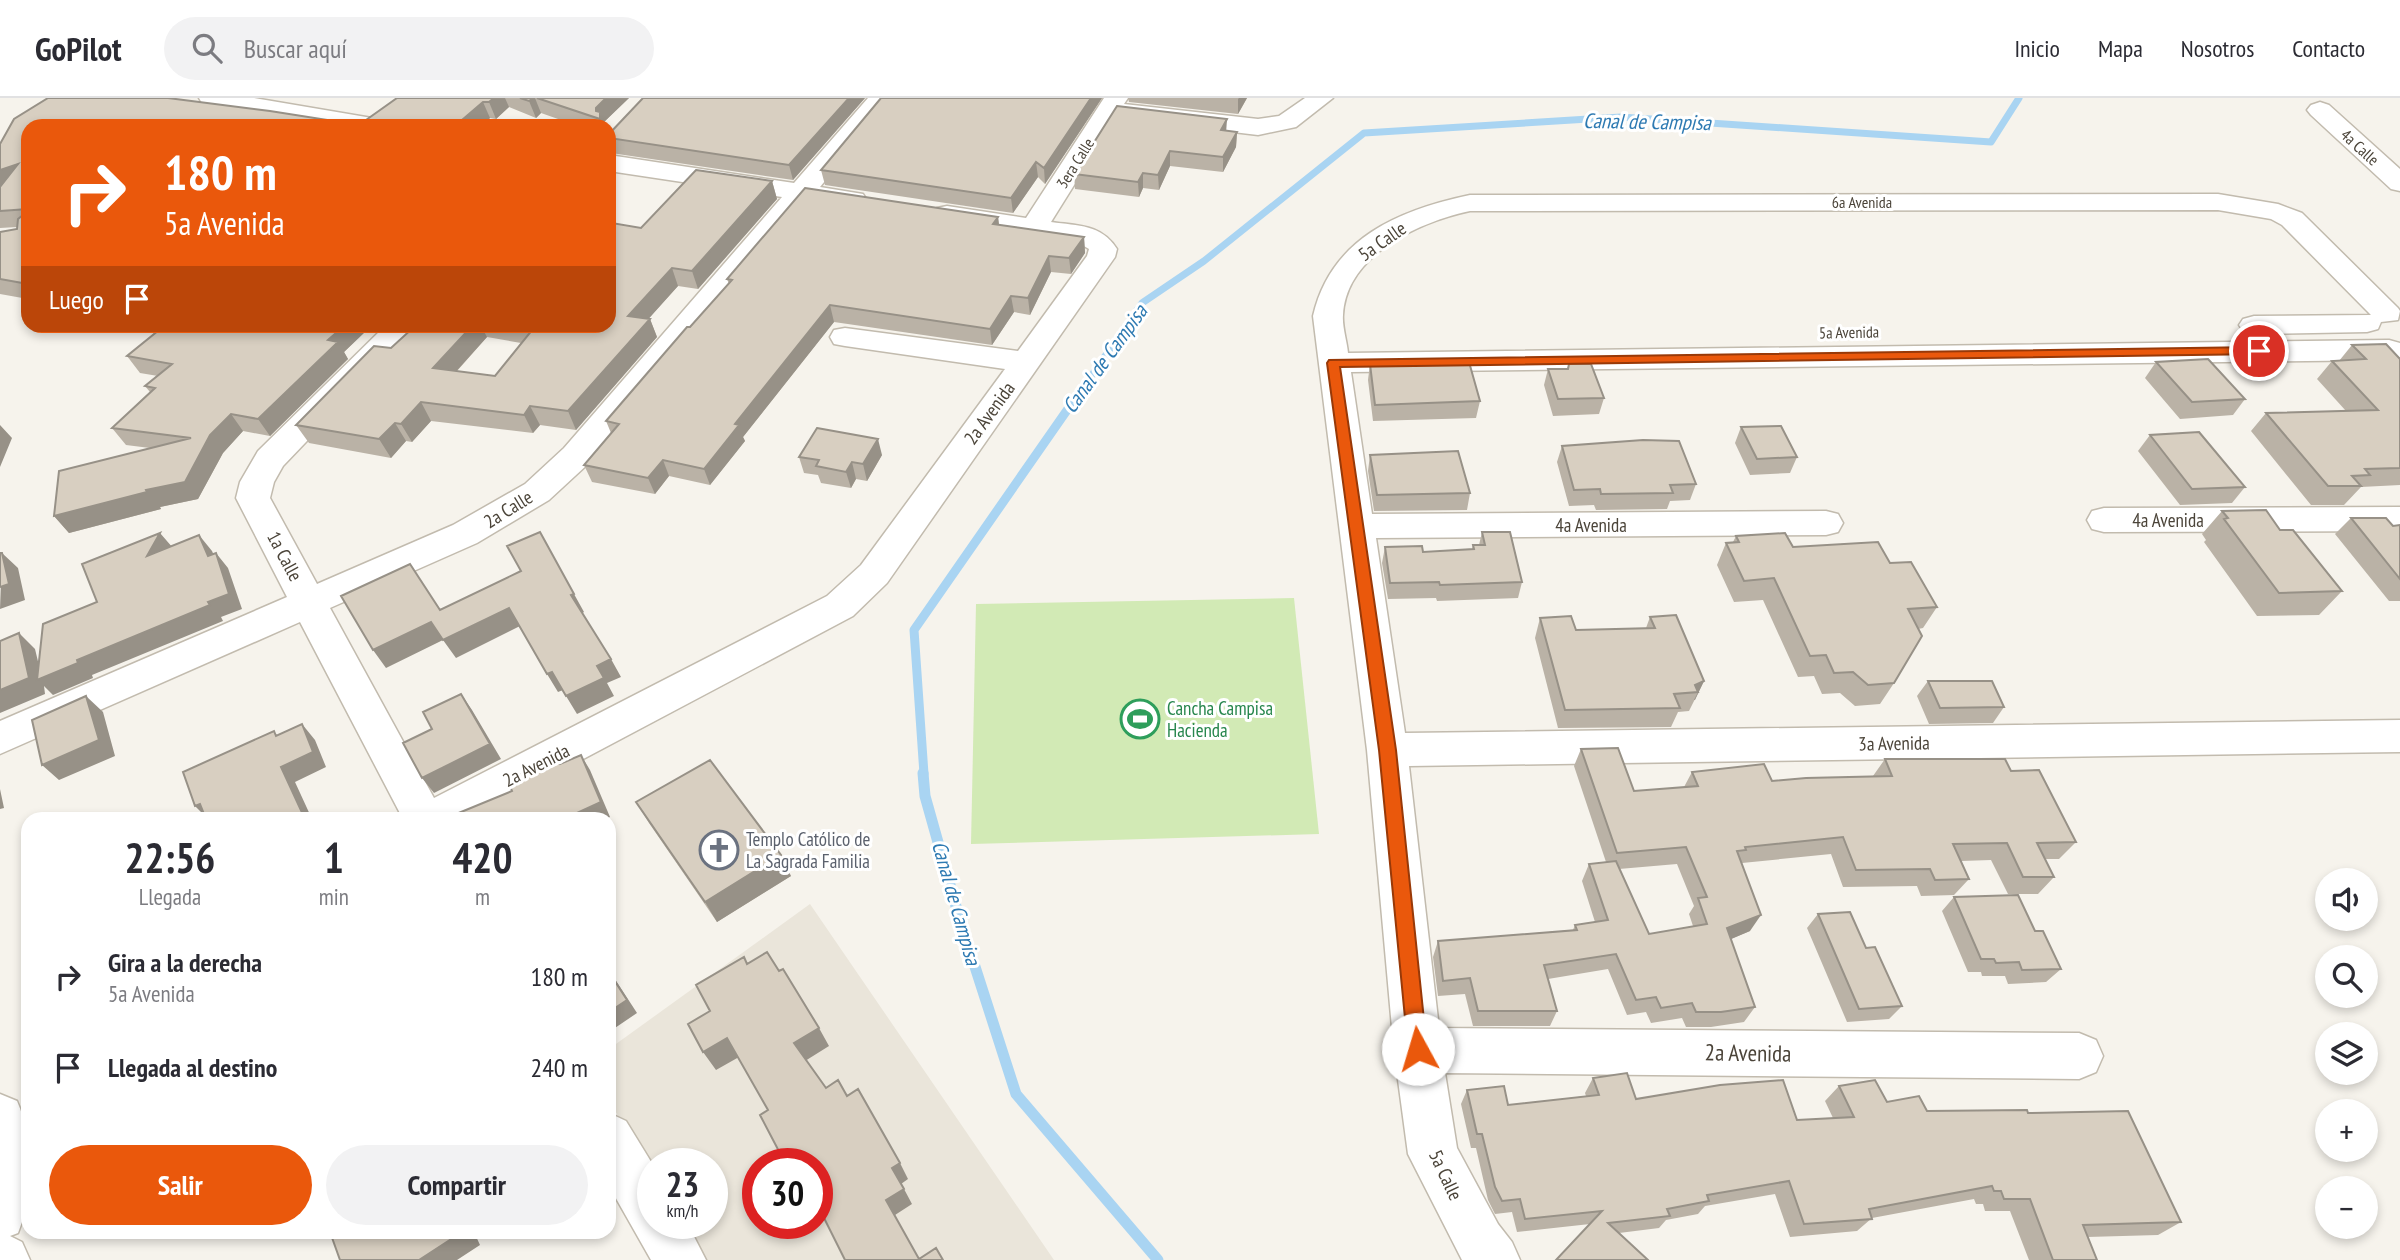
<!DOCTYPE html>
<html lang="es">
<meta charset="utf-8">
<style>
:root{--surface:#fff;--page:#f2f2f3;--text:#2b2b33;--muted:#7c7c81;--line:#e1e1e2;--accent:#ea580c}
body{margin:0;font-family:"PT Sans Narrow",sans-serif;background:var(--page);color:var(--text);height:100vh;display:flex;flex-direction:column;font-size:26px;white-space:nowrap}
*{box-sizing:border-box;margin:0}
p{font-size:23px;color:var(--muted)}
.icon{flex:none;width:38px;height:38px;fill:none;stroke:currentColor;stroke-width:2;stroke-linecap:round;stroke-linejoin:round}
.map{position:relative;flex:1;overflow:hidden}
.panel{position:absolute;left:21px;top:714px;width:595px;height:427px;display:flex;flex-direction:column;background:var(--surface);border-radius:21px;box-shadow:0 4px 10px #0003}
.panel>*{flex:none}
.hud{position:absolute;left:21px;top:21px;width:595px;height:214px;border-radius:21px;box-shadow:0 4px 10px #0003;background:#ea580c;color:#fff;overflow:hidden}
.fabs{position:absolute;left:2315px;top:770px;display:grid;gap:14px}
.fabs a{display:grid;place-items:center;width:63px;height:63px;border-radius:50%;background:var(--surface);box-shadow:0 4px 10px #0003;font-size:35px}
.speed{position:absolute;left:637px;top:1050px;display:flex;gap:14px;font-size:35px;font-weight:700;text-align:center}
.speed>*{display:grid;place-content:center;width:91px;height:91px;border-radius:50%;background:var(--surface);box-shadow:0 4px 10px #0003;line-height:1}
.speed small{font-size:18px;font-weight:400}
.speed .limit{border:10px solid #d22;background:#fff;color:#111}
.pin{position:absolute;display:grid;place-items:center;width:60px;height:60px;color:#fff;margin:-30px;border:4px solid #fff;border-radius:50%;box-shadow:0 2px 7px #0007}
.me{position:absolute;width:77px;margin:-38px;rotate:354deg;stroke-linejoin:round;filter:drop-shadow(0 0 5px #0008)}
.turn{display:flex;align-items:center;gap:24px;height:147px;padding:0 28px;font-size:32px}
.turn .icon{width:91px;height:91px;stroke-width:2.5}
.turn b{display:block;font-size:49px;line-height:60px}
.then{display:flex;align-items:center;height:66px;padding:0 28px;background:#0003;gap:14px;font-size:26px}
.eta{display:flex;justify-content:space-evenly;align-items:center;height:119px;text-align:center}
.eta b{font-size:42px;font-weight:600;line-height:49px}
.action{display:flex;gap:14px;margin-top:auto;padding:14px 28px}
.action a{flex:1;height:80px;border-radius:42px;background:var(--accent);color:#fff;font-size:28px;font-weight:600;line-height:80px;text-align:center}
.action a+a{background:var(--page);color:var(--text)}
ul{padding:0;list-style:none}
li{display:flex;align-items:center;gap:21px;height:91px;padding:0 28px}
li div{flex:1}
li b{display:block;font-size:26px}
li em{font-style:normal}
header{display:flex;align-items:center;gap:42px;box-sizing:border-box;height:98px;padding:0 35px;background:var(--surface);border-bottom:2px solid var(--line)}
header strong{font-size:33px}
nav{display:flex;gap:38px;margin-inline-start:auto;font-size:24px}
.search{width:490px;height:63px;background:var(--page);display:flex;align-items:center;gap:18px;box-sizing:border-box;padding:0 24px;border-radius:38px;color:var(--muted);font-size:26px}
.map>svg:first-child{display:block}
</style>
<header>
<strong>GoPilot</strong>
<div class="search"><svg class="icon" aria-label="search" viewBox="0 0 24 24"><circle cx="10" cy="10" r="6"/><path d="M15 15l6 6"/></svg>Buscar aquí</div>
<nav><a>Inicio</a><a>Mapa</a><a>Nosotros</a><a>Contacto</a></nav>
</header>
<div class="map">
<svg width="2400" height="1162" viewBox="0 0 2400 1162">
<rect width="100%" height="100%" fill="#f6f3ec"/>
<path fill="#eae5da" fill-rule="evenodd" d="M810,806L1054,1162H707L685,1125H712V1066H653V1074L609,1003V951ZM758,1066H817V1125H758Z"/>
<path fill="#d2eab5" d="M1294,500L1319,736L971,746L976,506Z"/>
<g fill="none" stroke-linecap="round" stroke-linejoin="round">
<path stroke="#a9d4f2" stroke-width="7" d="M1078,297L1142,205L1204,163L1364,35L1621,19L1991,44L2019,0"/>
<path stroke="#a9d4f2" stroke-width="9" d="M924,676L914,532L1079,295"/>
<path stroke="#a9d4f2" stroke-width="11" d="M923,675L925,698L959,819L1016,996L1158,1162"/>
<defs>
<path id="minor" d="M199,0H254L372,20L381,23L385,28H328L211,7L202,5Z
M868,0H893L820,89L863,96L867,102L863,108L853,110L808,103L588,366L549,402L477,445L330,510L434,700L827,498L861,467L1005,271L845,248L834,246L830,239L834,232L845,230L1018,253L1087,158L1089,151L1077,144L937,122L933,116L937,110L947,108L1026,120L1104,0H1128L1124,6L1258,21L1279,18L1305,0H1333L1296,29L1258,37L1116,20L1051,124C1079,128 1101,126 1117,151L1115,159L887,485L853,518L470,721H403L300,524L0,656V623L287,499L236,400L240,384L258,353L385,228H417L283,368L274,384L270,400L317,486L453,427L525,386L564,350L782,99L609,73V57L794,85Z
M2320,4L2329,7L2400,71V93L2391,91L2311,17L2307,12L2311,7Z
M2218,96L2278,106L2302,115L2398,210L2400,213L2398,222L2381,224L2378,231L2367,234L2254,236L2243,233L2239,227L2243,221L2254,218L2371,217L2282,127L2271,121L2218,112L1470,113C1419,124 1346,157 1343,217C1342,229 1347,243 1348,255L2389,242L2400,245V259L2389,262L1351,274L1372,416L1826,413L1838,416L1843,425L1838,434L1826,437L1376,440L1405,635L2400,622V654L1409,668L1439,930L2079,935L2096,942L2103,958L2096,974L2079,981L1445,975L1457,1050L1498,1126L1512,1144L1520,1162H1462L1408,1056L1394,952L1367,652L1313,218C1331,140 1399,112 1470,97Z
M2400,409V433L2104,434L2092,431L2087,422L2092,413L2104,410Z
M0,996L17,1003C34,1042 34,1096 18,1135L10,1138L22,1144L30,1162H0Z
M609,1015L626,1023L653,1067V1125H687L706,1162H651L609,1088Z"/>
</defs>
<use href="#minor" stroke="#c2bbae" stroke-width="3"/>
<use href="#minor" fill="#fff" fill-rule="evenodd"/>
</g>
<path fill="#bab2a6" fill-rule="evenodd" d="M48,0H168L270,13L359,27L397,0H629L604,24L605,28H578L541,15L536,20L509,9L496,21L490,20L481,28H28V201L0,196V134L17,131V129L0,130V46L14,21Z
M643,0H865L793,82L611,55L609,50V36Z
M1102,0L1045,86L1038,79L1013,115L825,87L821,72Z
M1128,0H1247L1238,16L1129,4Z
M1227,33L1237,34L1236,49L1223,74L1170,68L1159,92L1143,90L1139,99L1075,91L1074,76Z
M772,83L777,101L698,191L678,188L648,221H650L657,239L576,332L540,327L533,335L431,323L412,344L406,343L391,360L309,345L296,327L391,250L415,228H609L641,130ZM487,239L521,245L495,278L457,273Z
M998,119L999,127L1084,139L1085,155L1071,176L1051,174L1030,217L1014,214L992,247L834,224L743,339L745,343L710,387L669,378L655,396L592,384L584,367L611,335L606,323L729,186L727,181Z
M114,228H364L367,232L344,254L348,261L270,338L243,333L223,355L198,401L160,409L161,411L69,435L54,418L150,350L126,347L112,330L150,294L145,288L158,278L140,275L127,258L157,233Z
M2352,247L2400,261V387L2361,389L2344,407H2311L2251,333L2266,315L2346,313L2317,281L2332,263H2339Z
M2156,264L2245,301L2233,317L2180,321L2145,280Z
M1370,266L1480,303L1476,320L1373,323L1368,282Z
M1569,266L1604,300L1599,316L1553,318L1544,287L1548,271H1567Z
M1741,329L1797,359L1790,375L1750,377L1735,345Z
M2150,337L2245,389L2232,405L2180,407L2138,353Z
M1562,348L1696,386L1690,402L1670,403L1667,411L1596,412L1594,407L1569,408L1557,364Z
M882,357L867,383L856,381L851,390L821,385L818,377L804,375L799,359Z
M1370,357L1470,395L1467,412L1374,413L1368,373Z
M2222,413L2280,432L2342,493L2319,517L2257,518L2204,444L2206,442L2202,436Z
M2351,420L2393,428L2400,427V503H2389L2335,436Z
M1482,434L1522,484L1518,500L1437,503L1436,500L1388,501L1382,465L1385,449L1423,454L1472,451L1473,447H1479Z
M1736,438L1793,449L1890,465L1937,509L1923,530L1918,531L1894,585L1880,606L1855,608L1840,595L1822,596L1814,578L1798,579L1763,502L1734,504L1717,467L1726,445L1733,444Z
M1650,519L1704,583L1689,613L1678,614L1671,629L1558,630L1535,540L1540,520L1576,532L1646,530Z
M1928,583L2004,609L1993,625L1929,626L1917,598Z
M1581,651L1634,693L1684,689L1692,674L1772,683L1873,678L1885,661L2011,673L2076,744L2059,761H2045L2054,779L2038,796H2008L1991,762L1961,763L1969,781L1954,797L1921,798L1917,788L1843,789L1831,756L1742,765L1750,833L1731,841L1755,909L1744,924L1711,929H1686L1682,920L1651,925L1646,914L1627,917L1608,871L1548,881L1557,913L1550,928H1473L1465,896L1438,898L1433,859L1438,843L1573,832L1575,827L1595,824L1582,783L1589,766L1606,764L1574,668ZM1677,766L1694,808L1689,816L1693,828L1649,836L1619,771Z
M636,704L791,778L717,824L649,725Z
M1954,799L2035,833L2061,871L2046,884L2008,886L2005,878H1982L1981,874H1968L1942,813Z
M1818,816L1866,850L1902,908L1889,921L1847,924L1807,830Z
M1593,980L1636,1001L1797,1022L1833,1020L1825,1003L1839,988L1887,1004L1927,1013L2028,1015L2181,1124L2158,1137L2087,1139L2097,1162H2029L2010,1113H1985L1983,1106H1976L1974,1101L1872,1120L1857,1133L1790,1139L1775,1096L1705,1108L1698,1116L1666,1122L1659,1130L1619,1135L1590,1126L1517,1134L1512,1114L1495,1116L1488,1102L1476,1050H1471L1461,1006L1467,992L1508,1007L1586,998L1585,995Z"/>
<path fill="#979187" d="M494,0H505L509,9L496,21L489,4Z
M533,0H535L541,15L536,20L529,3Z
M606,0H629L604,24L605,28H603L596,13V10Z
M849,0H865L793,82L789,67Z
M1091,0H1102L1045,86L1044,70Z
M1239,0H1247L1238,16V1Z
M483,4L490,20L481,28H455Z
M1227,21L1226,36L1221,32Z
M1237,34L1236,49L1223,74V59Z
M1170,53V68L1159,92L1158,77Z
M1036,64L1038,79L1013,115L1011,100Z
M18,66L0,93V72Z
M1143,75V90L1139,99L1138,84Z
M772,83L777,101L698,191L692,173Z
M998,119L1000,135L993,126Z
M1084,139L1085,155L1071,176L1069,160Z
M1049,158L1051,174L1030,217L1028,200Z
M672,170L678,188L635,236L628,218Z
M1011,198L1014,214L992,247L990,231Z
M830,207L834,224L743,339L745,343L710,387L704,371L735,326Z
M650,221L657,239L576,332L568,313Z
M344,228H364L367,232L344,254L348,261L270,338L258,321L328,242Z
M472,228H481L487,239L443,288L433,270Z
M421,304L431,323L412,344L401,326Z
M530,308L540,327L533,335L524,317Z
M231,316L243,333L223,355L198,401L160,409L161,411L69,435L54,418L146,392L210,337Z
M395,325L406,343L391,360L379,341Z
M0,327L12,340L0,369Z
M878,341L882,357L867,383L863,366Z
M663,362L669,378L655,396L648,380Z
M852,364L856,381L851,390L846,374Z
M160,435L173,450L147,458Z
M199,437L212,453L221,473L208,458Z
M2,455L18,470L25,502L0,511Z
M216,455L228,470L242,511L221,519L223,523L92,577L93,580L53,597L44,588L45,596L0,615V592L19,535L35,551L42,580L77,562L208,504Z
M574,496L584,514L581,516L571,497Z
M509,510L520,528L456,560L443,542Z
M431,524L443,542L386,570L373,552Z
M611,561L621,579L607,585L614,598L577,616L566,598L597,568Z
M552,574L563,592L558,594L547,576Z
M1704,583L1695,602H1694L1698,594L1695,587Z
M461,596L472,612L501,661L434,695L422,680Z
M86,598L103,614L115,658L59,682L42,667Z
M302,626L315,642L326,669L295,684L312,721H305L281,669Z
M581,657L590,672L610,719L606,721H564Z
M0,691L4,710L0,711Z
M200,706L208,721L195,708Z
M781,757L791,778L717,824L705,804Z
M1761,817L1750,833L1717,847L1727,830Z
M609,872L637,915L609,934Z
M819,930L829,948L805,963L794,945Z
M727,940L739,959L716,972L703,954Z
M900,1065L908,1081L901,1086L892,1070Z
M904,1091L912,1106L895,1117L886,1102Z
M817,1104L825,1116L817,1121Z
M788,1125H811L796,1135Z
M462,1134H474L480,1147L457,1162H419Z"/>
<path fill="#d8cfc1" stroke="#979187" stroke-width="2" d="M48,0H168L270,13L359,27L397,0H494L489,4H483L455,28H28V111L0,113V89L18,66L0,72V46L14,21Z
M520,0H533L529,3Z
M537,0H606L596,10V13L600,14V21Z
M643,0H849L789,67L609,40V36Z
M881,0H1091L1044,70L1036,64L1011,100L821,72Z
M1117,8L1227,21L1221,32L1237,34L1223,59L1170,53L1158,77L1143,75L1138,84L1074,76Z
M696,72L772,83L692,173L672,170L628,218L650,221L568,313L530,308L524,317L421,304L401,326L395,325L379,341L296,327L374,248L391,250L415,228H472L433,270L495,278L533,231L513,228H609V128L612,125L641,130Z
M805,90L998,119L993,126L1084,139L1069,160L1049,158L1028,200L1011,198L990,231L830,207L735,326L739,327L704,371L663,362L648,380L584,367L619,326L606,323L687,229H690L732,182L727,181Z
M28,113V186L0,181V134L17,131L18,121Z
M164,228H344L328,242L338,244L258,321L231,316L210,337L185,384L146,392L147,394L54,418L59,373L191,340L112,330L155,290L145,288L172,266L127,258Z
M2386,246L2400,261V370L2365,371L2370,377L2352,378L2361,388H2328L2266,315L2378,312L2332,263L2366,261L2352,247Z
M2208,261L2245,301L2192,304L2156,264Z
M1469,264L1480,303L1375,307L1370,266Z
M1569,266H1591L1604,300L1558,301L1548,271H1568Z
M1781,328L1797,359L1757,361L1741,329Z
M817,330L878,341L863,366L852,364L846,374L816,368L819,362L799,359Z
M2199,334L2245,389L2192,391L2150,337Z
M1643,342L1679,343L1696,386L1670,387L1673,395L1601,396L1600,391L1574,392L1562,348Z
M1458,353L1470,395L1377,397L1370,357Z
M2266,412L2280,432H2293L2342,493L2279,495L2224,421L2228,420L2222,413Z
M2351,420H2386L2393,428L2400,427V481Z
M540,434L574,496L571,497L611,561L597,568L604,580L566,598L552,574L547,576L509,510L443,542L431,524L373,552L341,498L410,466L440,512L521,473L507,448Z
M1482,434H1510L1522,484L1440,487L1439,484L1390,485L1385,449L1422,448L1423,454L1474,451L1473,447H1485Z
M160,435L147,458L199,437L208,458L216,455L229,496L208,504L210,507L77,562L78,565L37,582L43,526L97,504L82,466Z
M1785,435L1793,449L1878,444L1890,465L1911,464L1937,509L1908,511L1922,538L1894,585L1868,587L1853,574L1834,575L1826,557L1810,558L1774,480L1744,483L1726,445L1739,444L1736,438Z
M0,455H2L9,486L0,489Z
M1676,517L1704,583L1695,587L1698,594L1674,596L1680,610L1565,612L1540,520L1571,518L1576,532L1655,530L1650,519Z
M19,535L29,580L0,592V543Z
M1928,583H1992L2004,609L1940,610Z
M461,596L490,646L422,680L403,645L432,631L423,614Z
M86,598L99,642L42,667L32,622Z
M302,626L313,654L281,669L305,721H206L200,706L195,708L183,674L274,633L276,638Z
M1618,650L1634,693L1698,688L1692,674L1764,666L1772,683L1806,680L1892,678L1885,661H2005L2011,673L2039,672L2076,744L2037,745L2054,779H2023L2007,745L1953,746L1969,781L1935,782L1930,771L1856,772L1843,739L1745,749L1746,752L1737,753L1761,817L1727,830L1755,909L1721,914H1696L1692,905L1661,910L1656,899L1636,902L1616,856L1544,867L1557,913H1478L1470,880L1443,883L1438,843L1577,832L1575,827L1608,822L1589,766L1616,763L1649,836L1707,826L1698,800L1707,799L1686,749L1617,755L1581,651Z
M581,657L601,704L564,721H444L512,693L508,683L547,663L557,658L560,666Z
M710,662L781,757L705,804L636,704Z
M2018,797L2035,833H2043L2061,871L2022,872L2019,864L1996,865L1994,861H1981L1954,799Z
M1850,814L1866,850L1875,849L1902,908L1859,911L1818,816Z
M767,854L779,873L783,871L819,930L794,945L826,990L838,982L847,998L858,991L900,1065L892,1070L904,1091L886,1102L919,1161L936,1150L943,1162H845L817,1106V1066H775L783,1061L760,1017L768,1012L727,940L703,954L688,926L710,913L696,887L744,859L747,866Z
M609,874L627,902L609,914Z
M1627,975L1636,1001L1720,987L1783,982L1797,1022L1854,1019L1839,988L1875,982L1887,1004L1919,998L1927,1013L2027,1012L2028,1015L2128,1013L2181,1124L2083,1127L2097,1162H2053L2030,1101H2004L2001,1093H1994L1992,1088L1869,1111L1872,1121L1804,1126L1789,1083L1707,1097L1709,1103L1667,1111L1670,1118L1608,1125L1648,1162H1556L1602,1113L1525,1121L1520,1101L1502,1103L1495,1089L1482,1036H1477L1467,992L1504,988L1508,1007L1599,997L1593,980Z
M330,1134H462L419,1162H340Z"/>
<path fill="#ea580c" stroke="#983908" stroke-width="2" d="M2259,249L2265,253L2263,256L1340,269L1396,652L1427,951L1425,958L1418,961L1411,958L1408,951L1379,652L1327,265L1329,262Z"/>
<defs>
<symbol id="stadium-ring" viewBox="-11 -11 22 22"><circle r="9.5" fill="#fff" stroke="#2e9e5b" stroke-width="1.5"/><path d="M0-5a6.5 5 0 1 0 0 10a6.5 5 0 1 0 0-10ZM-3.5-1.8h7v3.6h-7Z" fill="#2e9e5b"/></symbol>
<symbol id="church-ring" viewBox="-11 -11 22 22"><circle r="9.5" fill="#fff" stroke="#6b7280" stroke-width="1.5"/><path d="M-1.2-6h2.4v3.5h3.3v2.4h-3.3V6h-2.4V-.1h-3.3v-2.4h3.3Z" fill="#6b7280"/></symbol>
</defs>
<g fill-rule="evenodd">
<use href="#stadium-ring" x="1118" y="599" width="44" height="44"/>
<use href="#church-ring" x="697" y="730" width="44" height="44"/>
</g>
<g text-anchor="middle" stroke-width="6" stroke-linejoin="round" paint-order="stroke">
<g font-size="16" fill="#4b4439" stroke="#fff">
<text transform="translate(2360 49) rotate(42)" y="6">4a Calle</text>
<text transform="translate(1075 65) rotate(-58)" y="6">3era Calle</text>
<text x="1862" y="110">6a Avenida</text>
<text transform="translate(1849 234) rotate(-1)" y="6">5a Avenida</text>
</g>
<g font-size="19" fill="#4b4439" stroke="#fff">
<text transform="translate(1382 143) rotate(-35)" y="7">5a Calle</text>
<text transform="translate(989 315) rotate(-54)" y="7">2a Avenida</text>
<text transform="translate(508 411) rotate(-32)" y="7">2a Calle</text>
<text x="2168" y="429">4a Avenida</text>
<text x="1591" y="434">4a Avenida</text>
<text transform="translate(285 458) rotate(62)" y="7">1a Calle</text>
<text transform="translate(1894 645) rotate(-1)" y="7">3a Avenida</text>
<text transform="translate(536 667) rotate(-27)" y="7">2a Avenida</text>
<text transform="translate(1446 1077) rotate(65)" y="7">5a Calle</text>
</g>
<g font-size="19" fill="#27864d" stroke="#fff" text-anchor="start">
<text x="1167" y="617">Cancha Campisa<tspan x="1167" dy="22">Hacienda</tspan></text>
</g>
<g font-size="19" fill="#5b616d" stroke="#fff" text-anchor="start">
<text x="746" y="748">Templo Católico de<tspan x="746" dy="22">La Sagrada Familia</tspan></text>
</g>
<g font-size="21" font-style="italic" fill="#2e7ab2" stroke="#fff">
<text transform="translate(1647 24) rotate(1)" y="7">Canal de Campisa</text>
<text transform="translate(1105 261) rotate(-54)" y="7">Canal de Campisa</text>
<text transform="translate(956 805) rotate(74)" y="7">Canal de Campisa</text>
</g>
<g font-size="23" fill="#4b4439" stroke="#fff">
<text transform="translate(1748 955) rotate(1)" y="8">2a Avenida</text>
</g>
</g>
</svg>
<div class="fabs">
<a><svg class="icon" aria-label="sound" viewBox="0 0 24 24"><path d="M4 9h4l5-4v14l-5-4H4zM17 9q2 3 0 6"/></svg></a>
<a><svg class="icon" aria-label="search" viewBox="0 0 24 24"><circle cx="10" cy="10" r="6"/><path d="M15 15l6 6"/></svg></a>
<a><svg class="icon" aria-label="layers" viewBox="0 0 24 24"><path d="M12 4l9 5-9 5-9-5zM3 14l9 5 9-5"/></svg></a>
<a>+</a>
<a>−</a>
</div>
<div class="speed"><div>23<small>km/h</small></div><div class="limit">30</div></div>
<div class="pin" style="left:2259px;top:253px;background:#d93025"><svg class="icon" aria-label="arrive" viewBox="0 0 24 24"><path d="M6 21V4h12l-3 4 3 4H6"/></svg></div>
<svg class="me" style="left:1418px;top:951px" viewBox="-20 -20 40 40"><circle r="19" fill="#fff"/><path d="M0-13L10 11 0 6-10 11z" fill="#ea580c"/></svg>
<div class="hud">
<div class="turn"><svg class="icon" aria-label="right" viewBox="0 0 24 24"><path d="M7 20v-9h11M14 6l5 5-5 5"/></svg><div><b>180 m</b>5a Avenida</div></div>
<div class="then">Luego<svg class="icon" aria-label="arrive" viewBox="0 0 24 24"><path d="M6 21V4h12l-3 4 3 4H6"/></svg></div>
</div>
<section class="panel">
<div class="eta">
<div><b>22:56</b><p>Llegada</p></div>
<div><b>1</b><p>min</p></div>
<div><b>420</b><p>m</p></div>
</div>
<ul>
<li><svg class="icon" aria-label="right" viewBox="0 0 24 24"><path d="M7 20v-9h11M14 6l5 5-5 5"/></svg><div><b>Gira a la derecha</b><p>5a Avenida</p></div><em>180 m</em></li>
<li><svg class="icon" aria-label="arrive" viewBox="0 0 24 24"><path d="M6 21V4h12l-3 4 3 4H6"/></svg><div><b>Llegada al destino</b></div><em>240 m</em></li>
</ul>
<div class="action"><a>Salir</a><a>Compartir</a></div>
</section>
</div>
